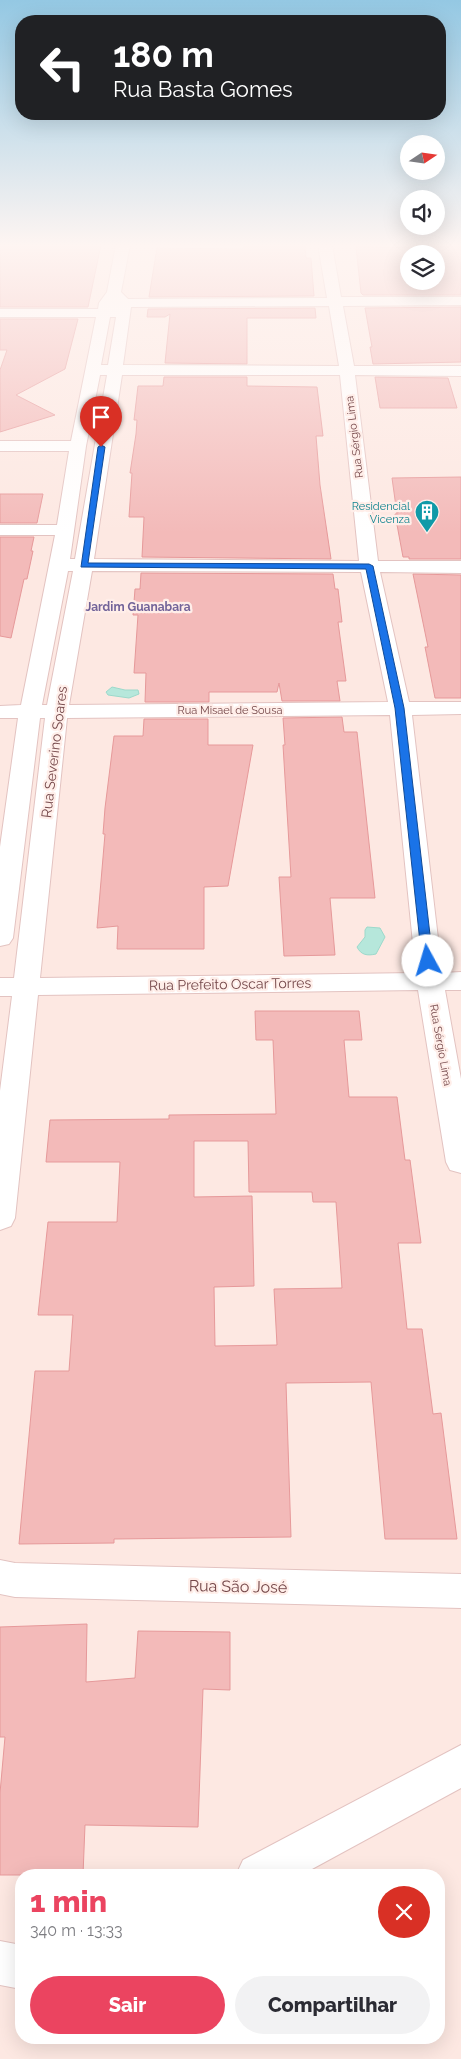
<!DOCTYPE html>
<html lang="pt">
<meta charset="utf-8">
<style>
:root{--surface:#fff;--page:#f2f2f3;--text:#2b2b33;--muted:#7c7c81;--accent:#eb4460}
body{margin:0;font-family:Raleway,sans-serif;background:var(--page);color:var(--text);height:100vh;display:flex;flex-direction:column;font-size:19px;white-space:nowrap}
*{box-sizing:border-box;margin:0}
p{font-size:16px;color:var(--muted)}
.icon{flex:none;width:28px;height:28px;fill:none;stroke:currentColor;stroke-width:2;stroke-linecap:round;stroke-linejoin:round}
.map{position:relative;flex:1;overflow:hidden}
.panel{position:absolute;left:15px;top:1869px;width:430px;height:175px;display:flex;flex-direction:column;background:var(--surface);border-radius:20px;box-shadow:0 5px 20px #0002}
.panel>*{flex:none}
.top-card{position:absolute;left:15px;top:15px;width:431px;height:105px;border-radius:20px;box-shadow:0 5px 20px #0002;background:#202124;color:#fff;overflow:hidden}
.needle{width:32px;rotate:77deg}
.controls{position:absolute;left:400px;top:135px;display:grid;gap:10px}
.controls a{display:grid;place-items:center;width:45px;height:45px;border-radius:50%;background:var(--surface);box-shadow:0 5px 20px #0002;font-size:25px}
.pin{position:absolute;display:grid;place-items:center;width:42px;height:42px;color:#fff;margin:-51px -21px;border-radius:50% 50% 50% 0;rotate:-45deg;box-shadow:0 0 5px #0007}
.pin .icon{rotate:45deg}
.me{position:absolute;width:55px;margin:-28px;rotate:354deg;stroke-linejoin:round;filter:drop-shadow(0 0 4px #0008)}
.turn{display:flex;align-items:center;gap:18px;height:105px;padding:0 15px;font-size:22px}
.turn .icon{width:65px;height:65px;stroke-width:2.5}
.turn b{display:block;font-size:35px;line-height:42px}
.round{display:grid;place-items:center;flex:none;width:52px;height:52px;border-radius:26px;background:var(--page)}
.summary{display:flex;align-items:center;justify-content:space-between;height:85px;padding:0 15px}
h1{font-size:30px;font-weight:800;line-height:38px;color:var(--accent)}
.primary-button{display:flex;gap:10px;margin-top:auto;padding:10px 15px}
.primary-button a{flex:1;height:58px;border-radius:30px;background:var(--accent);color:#fff;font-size:20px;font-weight:800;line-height:58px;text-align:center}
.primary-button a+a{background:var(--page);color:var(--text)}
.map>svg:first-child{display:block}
</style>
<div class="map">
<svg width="461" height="2059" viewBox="0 0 461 2059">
<rect width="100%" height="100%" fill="#fde8e2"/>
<path fill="#b6e7db" stroke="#9cd9cb" d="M112,687L125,690H138L139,694L129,698L108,695L106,692Z
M367,927L380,928L385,937L376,954C367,956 361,955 357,947L365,937V930Z"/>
<path fill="#f3bab9" stroke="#e6999a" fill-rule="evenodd" d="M0,245H101L88,307H0Z
M244,245H305L306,258H311L314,296L149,297L157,248L243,249Z
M428,245H461V295H363L361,293L356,247L428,248ZM409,254H436V281H409Z
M461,307V362L373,364L370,347H372L365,308Z
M315,308L316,318H247V364L165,363L170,314L165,317H147L148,309Z
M0,319H78L65,369L16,395L55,415L0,432V370L7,350H0Z
M164,377H247V386L317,387L323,436H316L320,485L331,559L142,557L144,517H129L132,473H130L136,434L137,420H134L138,386H163Z
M375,377L448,378L457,408H380Z
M461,477V559H409V557H403L395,514H397L392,478Z
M0,494H43L37,523H0Z
M0,537H34L31,551H33L27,579H24L11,638L0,636Z
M141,573L333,574L335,589H338L342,622H338L346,681H337L340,701H282L279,683L277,692H209V702H145L146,673H134L138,615H133L135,589H140Z
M413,574L461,575V698H435L425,647H428Z
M342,717L344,732H357L375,898H330L335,955L284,956L279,877H291L283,745H285L283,718Z
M144,719H208V745H253L228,886L204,887V949H117L118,926L97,928L105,834H103L105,808L114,736H143Z
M255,1011H359L362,1040H344L349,1097H397L405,1160H410L421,1243H398L407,1329H422L433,1414L441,1413L457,1539H385L371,1382L286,1383L291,1537L114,1539V1543L19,1544L35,1371H69L73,1315H38L48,1222H117L120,1162H46L50,1120L169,1119V1115L276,1114L273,1040H256ZM194,1141H248L249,1192H312L313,1202H336L342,1288L274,1289L277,1345L215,1346L214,1287L254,1286L252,1196L194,1197Z
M87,1624L86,1682L135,1678L138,1631L230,1632V1690L203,1689L198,1827L85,1825L83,1875H0V1793L5,1737H0V1627Z"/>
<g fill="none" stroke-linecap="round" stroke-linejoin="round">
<defs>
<path id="minor" d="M116,245H130L121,292L128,299L327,298L318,245H332L341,297H461V305L343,306L354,366H461V376L355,375L378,561H461V573L380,572L409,702H461V714L412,715L442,973L461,972V990H445L461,1079V1173L450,1170L446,1162L418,990L38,995L15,1218L11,1226L0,1230V1091L12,996H0V978H14L45,718H40L13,938L9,944L0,946V847L18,718H0V706L21,705L55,535H0V525H57L69,451H0V441H71L96,317H0V309H98L99,303L107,292ZM329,306L339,366L123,365L131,307ZM110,317H116L108,365H101ZM100,375H107L75,559H70L86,446ZM122,375H340L359,561L94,559ZM68,571H73L47,705H42ZM92,571L361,572L388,702L69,705ZM390,715L416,973L40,978L67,718Z
M0,1560L15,1563L461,1574V1608L15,1597L0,1594Z
M461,1745V1788L301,1875H236L243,1860Z
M0,1941L21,1945V1989L0,1985Z"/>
</defs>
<use href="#minor" stroke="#e3c3c1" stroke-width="2"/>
<use href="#minor" fill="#fff" fill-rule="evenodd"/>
</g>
<linearGradient id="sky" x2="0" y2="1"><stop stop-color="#94c8e3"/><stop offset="0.46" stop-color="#fef5f2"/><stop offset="1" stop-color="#fef5f2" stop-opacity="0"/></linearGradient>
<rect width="461" height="533" fill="url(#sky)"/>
<path fill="#1a73e8" stroke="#114b97" d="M101,445L105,447L88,563L369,564L373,566L404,708L433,961L432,964L428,965L422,961L395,708L366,569L81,567L98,447Z"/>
<defs>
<symbol id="building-pin" viewBox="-11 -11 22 30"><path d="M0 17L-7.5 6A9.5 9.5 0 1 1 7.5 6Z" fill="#0f9aa8" stroke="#ffeee9"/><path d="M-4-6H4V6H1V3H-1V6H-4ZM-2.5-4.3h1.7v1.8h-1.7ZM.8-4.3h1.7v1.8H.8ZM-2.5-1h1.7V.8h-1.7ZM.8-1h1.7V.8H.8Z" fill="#fff"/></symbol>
</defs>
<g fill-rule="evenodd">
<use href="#building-pin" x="413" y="498" width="28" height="38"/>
</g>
<g text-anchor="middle" stroke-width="4.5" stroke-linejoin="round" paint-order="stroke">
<g font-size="11" fill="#75484a" stroke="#ffeee9">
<text transform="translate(354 437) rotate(-97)" y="4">Rua Sérgio Lima</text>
<text x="230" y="714">Rua Misael de Sousa</text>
<text transform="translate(441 1045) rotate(80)" y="4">Rua Sérgio Lima</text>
</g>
<g font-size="11" fill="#0d838f" stroke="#ffeee9" text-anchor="end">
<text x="410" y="510">Residencial<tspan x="410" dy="13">Vicenza</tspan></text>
</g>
<g font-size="12" font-weight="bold" fill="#726399" stroke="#ffeee9">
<text x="138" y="611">Jardim Guanabara</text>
</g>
<g font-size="14" fill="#75484a" stroke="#ffeee9">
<text transform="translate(54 752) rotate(-83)" y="5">Rua Severino Soares</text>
<text transform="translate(230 984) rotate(-1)" y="5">Rua Prefeito Oscar Torres</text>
</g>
<g font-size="16" fill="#75484a" stroke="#ffeee9">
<text transform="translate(238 1586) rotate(1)" y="6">Rua São José</text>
</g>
</g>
</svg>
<div class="controls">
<a><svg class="needle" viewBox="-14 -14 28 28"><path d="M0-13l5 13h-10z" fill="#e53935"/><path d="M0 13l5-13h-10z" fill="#7c7c81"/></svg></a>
<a><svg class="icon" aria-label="sound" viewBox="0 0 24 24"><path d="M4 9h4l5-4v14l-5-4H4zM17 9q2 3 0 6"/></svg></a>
<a><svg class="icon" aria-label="layers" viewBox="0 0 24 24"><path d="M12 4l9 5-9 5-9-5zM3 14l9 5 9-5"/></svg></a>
</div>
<div class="pin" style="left:101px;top:447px;background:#d93025"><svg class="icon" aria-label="arrive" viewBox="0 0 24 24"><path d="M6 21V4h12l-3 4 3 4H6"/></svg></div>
<svg class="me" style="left:428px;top:961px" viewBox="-20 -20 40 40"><circle r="19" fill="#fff"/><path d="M0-13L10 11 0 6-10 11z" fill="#1a73e8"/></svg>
<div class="top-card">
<div class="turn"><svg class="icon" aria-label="left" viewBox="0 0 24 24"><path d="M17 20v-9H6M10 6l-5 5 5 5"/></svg><div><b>180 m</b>Rua Basta Gomes</div></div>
</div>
<section class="panel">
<div class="summary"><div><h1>1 min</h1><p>340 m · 13:33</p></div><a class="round" style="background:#d93025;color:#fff"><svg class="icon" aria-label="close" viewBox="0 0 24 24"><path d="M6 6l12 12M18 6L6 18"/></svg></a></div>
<div class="primary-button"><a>Sair</a><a>Compartilhar</a></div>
</section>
</div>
